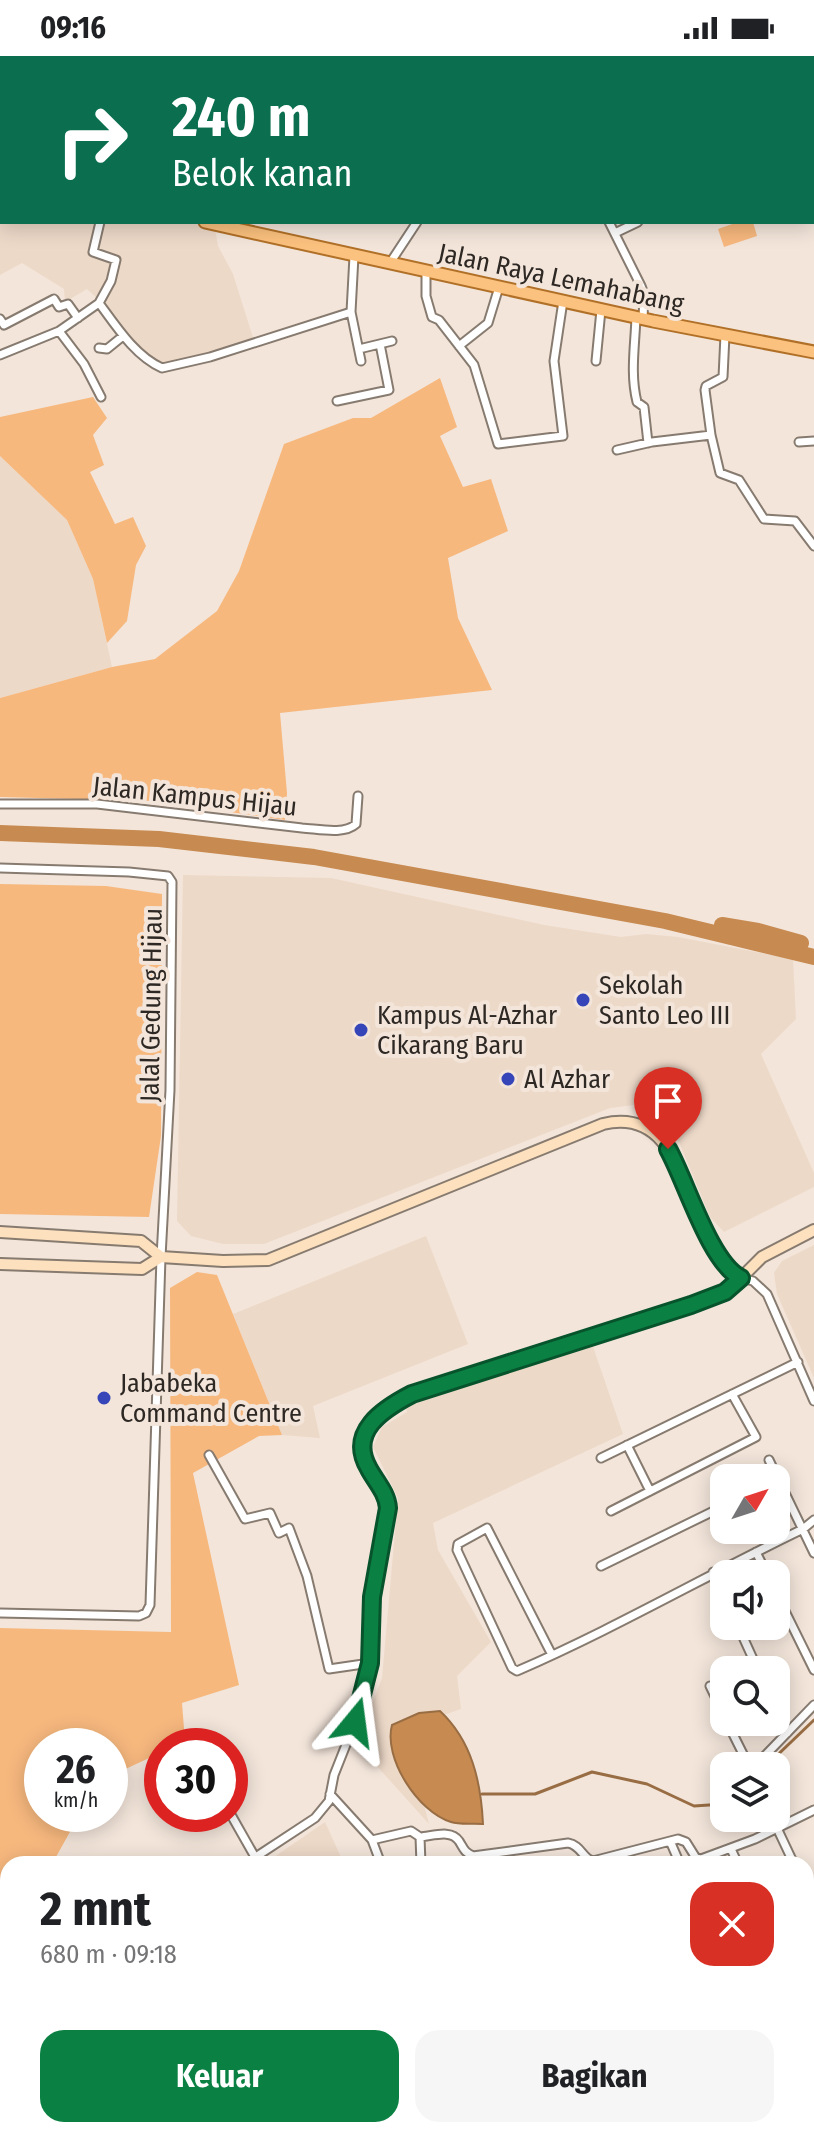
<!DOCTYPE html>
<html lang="id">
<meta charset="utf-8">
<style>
:root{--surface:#fff;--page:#f6f6f6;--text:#202124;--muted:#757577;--accent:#0b8043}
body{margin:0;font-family:"Fira Sans Condensed",sans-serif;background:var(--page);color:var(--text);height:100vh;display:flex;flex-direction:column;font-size:30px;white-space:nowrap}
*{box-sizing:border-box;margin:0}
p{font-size:26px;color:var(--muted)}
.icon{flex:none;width:44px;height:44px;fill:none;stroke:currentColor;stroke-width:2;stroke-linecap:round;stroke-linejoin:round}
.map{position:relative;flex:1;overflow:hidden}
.drawer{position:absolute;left:0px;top:1800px;width:814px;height:282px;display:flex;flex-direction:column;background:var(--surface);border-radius:24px 24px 0 0;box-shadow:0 4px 20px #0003}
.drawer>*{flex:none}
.hud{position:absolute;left:0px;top:0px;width:814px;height:168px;box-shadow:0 4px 20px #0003;background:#0b6e4f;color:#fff;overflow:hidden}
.needle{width:52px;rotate:51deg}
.controls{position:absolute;left:710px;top:1408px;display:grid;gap:16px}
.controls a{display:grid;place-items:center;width:80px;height:80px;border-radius:16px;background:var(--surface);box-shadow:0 4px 20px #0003;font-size:40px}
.speed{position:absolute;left:24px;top:1672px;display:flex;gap:16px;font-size:40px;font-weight:700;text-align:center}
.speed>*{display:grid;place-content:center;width:104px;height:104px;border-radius:50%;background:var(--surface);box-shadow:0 4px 20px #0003;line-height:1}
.speed small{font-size:20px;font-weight:400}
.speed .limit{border:12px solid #d22;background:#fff;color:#111}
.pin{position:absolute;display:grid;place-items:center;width:68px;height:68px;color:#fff;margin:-82px -34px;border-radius:50% 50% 50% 0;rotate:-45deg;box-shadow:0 0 8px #0007}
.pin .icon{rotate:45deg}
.me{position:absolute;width:88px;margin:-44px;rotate:16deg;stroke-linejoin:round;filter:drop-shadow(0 0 6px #0008)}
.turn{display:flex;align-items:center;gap:28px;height:168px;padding:0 40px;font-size:36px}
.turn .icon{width:104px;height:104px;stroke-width:2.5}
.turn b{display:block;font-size:56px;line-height:68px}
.round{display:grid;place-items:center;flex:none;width:84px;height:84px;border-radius:24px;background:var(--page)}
.head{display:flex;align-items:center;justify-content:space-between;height:136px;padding:0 40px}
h1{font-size:48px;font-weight:700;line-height:60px}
.action{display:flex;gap:16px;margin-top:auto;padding:16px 40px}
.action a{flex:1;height:92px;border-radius:24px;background:var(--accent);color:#fff;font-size:32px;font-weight:700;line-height:92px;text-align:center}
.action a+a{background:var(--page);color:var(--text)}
.status{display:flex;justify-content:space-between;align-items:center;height:56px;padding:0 40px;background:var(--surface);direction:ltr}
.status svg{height:22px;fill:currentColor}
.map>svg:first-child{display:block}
</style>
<div class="status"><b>09:16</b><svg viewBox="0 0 49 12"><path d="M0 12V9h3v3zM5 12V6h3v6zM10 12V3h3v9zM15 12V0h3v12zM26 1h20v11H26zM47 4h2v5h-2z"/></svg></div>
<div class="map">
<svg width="814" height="2081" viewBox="0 0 814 2081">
<rect width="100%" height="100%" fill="#f3e5da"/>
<path fill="#edd9c8" d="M0,0H420L2,2V166H214L218,190L233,218L255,288L164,310L125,281L102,247L87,233L65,246L64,233L22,207L0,219Z
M0,400L67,464L93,523L112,611L0,642Z
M183,819L331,822L544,869L621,881L646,878L678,881L793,903L796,963L761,998L814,1117V1131L724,1176L710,1161L679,1086L662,1060L634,1049L610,1052L264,1188H223L191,1180L177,1165Z
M426,1180L468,1288L313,1350L320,1382L282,1379L233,1258Z
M814,1189V1322L777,1238L774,1217L782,1205Z
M589,1279L623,1378L433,1467L438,1494L491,1586L457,1620L461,1653L392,1677L420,1734L429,1768L357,1688L382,1622L398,1442L373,1391L382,1371L407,1356L404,1338Z
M325,1766L344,1808H264Z"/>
<path fill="#f7b87e" d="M738,166H753L757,180L724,191L718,173Z
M440,322L457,371L440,380L463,431L491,423L508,475L448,502L458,562L492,634L280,657L287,737L285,764L153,745L0,741V642L112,611L155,603L217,555L239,515L284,388L353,362H371Z
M93,341L107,362L93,379L104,409L90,416L115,468L133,461L146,490L136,509L127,565L107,587L93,523L67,464L0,400V361Z
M0,828L106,830L162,838L161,1080L149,1161L0,1158Z
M197,1216L217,1219L282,1379L259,1380L193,1417L239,1629L182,1647L185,1685L175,1690H162V1696L119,1716L110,1726V1690H42V1758H80L52,1808H8V1904L0,1907V1572L171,1576L170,1232Z"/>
<path fill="#c78a50" stroke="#996d43" stroke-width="2" d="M440,1655C472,1685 481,1726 483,1768C473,1767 460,1769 451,1766C418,1756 383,1702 392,1669L419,1657Z"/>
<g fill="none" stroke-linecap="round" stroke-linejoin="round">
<path stroke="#996d43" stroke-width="3" d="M766,1710L814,1664
M482,1738H535L592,1716L647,1728L694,1750L724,1748"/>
<path stroke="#c78a50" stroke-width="16" d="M0,777L159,783L314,801L665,865L814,901
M722,869L758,875L801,887"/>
<defs>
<path id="street" d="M354,0V2
M537,0L538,2
M427,2L431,0
M609,166L641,230L644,238L643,263
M615,177L638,166
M354,200L351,256L361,305
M390,207L417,166
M426,215V240L432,261L439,264L474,309L498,388L563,380L554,305L563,245
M99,247L111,225L116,204L93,196L100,166
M636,261C635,290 630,318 637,346L644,351L648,387
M0,263L4,269L54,243L59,251L68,248L78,262
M59,275L84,308L101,341
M725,279L723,321L706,330L705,334L711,379L720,417L739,424L764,463L795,465L814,490
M459,290L488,267L499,231
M99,292L107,293L123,280
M359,293L392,285
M0,299L59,275L99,247C116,270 135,300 162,312L210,301L351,256
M596,305L601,254
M337,345L389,334L380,288
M799,386L814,385
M617,394L652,386L711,379
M0,748H97L302,772C319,773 344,779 356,768L358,740
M0,812L129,816L168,820L172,826L170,1034L161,1201L150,1549L146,1557L139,1560L0,1557
M627,1389L650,1435
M209,1399L245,1463L270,1457L279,1477L289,1472L307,1520L329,1613L370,1607
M601,1402L798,1306
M769,1404L814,1497
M611,1455L756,1381L732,1338
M756,1496L767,1518
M601,1510L724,1450
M713,1516L724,1541
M776,1537L814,1614
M738,1570L758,1614
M552,1599L487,1472L458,1488L457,1494L512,1612L517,1615C614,1573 707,1519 803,1473L814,1464
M710,1630L724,1659
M776,1652L787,1677
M727,1666L749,1710
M755,1710L814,1649
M330,1738L372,1784L411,1775L420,1781C433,1780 451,1773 459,1785C464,1793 464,1796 473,1800L568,1787C581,1789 583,1803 593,1805L678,1783L686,1786L696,1802L701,1803L755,1783L814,1754
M230,1757L255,1801
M777,1772L794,1808
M420,1781L421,1808
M372,1784L381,1808
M670,1785L680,1808
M731,1793L738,1808
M245,1808L315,1762L329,1745L334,1719L355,1666L370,1607L372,1541L388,1452L386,1442L363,1402L362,1383L369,1368L402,1343L431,1331L717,1240L732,1231L741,1222L753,1225L767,1238L814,1345
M806,1833L812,1845
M0,1999L8,1992
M806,2000L814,1998
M806,2027L814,2046
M0,2073L4,2081
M149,2074L153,2081
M777,2074L780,2081
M17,2081L28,2075
M446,2081L463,2074"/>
<path id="secondary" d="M0,1176L141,1185L161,1201L223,1205L268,1204L603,1068C696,1046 682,1193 741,1222L762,1201L814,1174
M0,1208L142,1213L161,1201"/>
<path id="primary" d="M0,117L2,118
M205,166L653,265L814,296"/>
</defs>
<use href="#street" stroke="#877b70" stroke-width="11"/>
<use href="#secondary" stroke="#877b70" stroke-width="14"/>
<use href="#primary" stroke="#b17027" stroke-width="15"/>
<use href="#street" stroke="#fff" stroke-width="7"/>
<use href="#secondary" stroke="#fde0be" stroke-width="10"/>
<use href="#primary" stroke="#fbc17e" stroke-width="11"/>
</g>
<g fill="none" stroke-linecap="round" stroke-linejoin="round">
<defs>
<path id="route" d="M355,1666L370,1607L372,1541L388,1452C387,1437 376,1426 369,1413C347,1376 383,1353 412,1338L691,1249L725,1236L741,1222C710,1207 686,1125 668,1093"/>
</defs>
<use href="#route" stroke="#07532c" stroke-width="20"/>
<use href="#route" stroke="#0b8043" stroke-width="14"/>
</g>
<g fill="#3645b8" stroke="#f3e5da" stroke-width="3">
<circle cx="583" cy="944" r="8"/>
<circle cx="361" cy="974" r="8"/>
<circle cx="508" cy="1023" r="8"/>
<circle cx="104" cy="1342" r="8"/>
</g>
<g text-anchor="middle" stroke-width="8" stroke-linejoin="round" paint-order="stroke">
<g font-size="26" fill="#2d2824" stroke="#f3e5da">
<text transform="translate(561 222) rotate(12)" y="9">Jalan Raya Lemahabang</text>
<text transform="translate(195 740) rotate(6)" y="9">Jalan Kampus Hijau</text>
<text transform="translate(151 949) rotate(-89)" y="9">Jalal Gedung Hijau</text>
</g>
<g font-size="26" fill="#2d2824" stroke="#f3e5da" text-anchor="start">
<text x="599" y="938">Sekolah<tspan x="599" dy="30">Santo Leo III</tspan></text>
<text x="377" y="968">Kampus Al-Azhar<tspan x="377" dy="30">Cikarang Baru</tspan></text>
<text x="524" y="1032">Al Azhar</text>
<text x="120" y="1336">Jababeka<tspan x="120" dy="30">Command Centre</tspan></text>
</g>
</g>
</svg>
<div class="controls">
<a><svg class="needle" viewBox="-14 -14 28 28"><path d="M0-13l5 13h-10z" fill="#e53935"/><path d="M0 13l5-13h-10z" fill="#757577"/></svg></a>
<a><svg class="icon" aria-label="sound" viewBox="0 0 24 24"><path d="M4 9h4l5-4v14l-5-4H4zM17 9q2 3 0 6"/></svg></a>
<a><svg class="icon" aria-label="search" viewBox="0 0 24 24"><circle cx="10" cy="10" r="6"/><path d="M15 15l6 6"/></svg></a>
<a><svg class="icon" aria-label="layers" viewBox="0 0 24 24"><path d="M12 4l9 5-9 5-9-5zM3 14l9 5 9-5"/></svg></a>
</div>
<div class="speed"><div>26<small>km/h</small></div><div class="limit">30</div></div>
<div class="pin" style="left:668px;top:1093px;background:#d93025"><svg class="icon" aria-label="arrive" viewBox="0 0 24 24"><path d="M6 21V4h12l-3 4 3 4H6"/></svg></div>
<svg class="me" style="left:355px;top:1666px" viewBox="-20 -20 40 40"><path d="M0-17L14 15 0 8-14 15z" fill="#0b8043" stroke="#fff" stroke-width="4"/></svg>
<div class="hud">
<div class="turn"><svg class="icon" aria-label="right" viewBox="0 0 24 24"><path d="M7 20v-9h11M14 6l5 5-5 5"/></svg><div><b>240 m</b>Belok kanan</div></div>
</div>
<section class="drawer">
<div class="head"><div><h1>2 mnt</h1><p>680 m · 09:18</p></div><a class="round" style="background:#d93025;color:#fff"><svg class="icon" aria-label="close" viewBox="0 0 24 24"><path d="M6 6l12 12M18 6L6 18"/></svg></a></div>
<div class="action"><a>Keluar</a><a>Bagikan</a></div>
</section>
</div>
